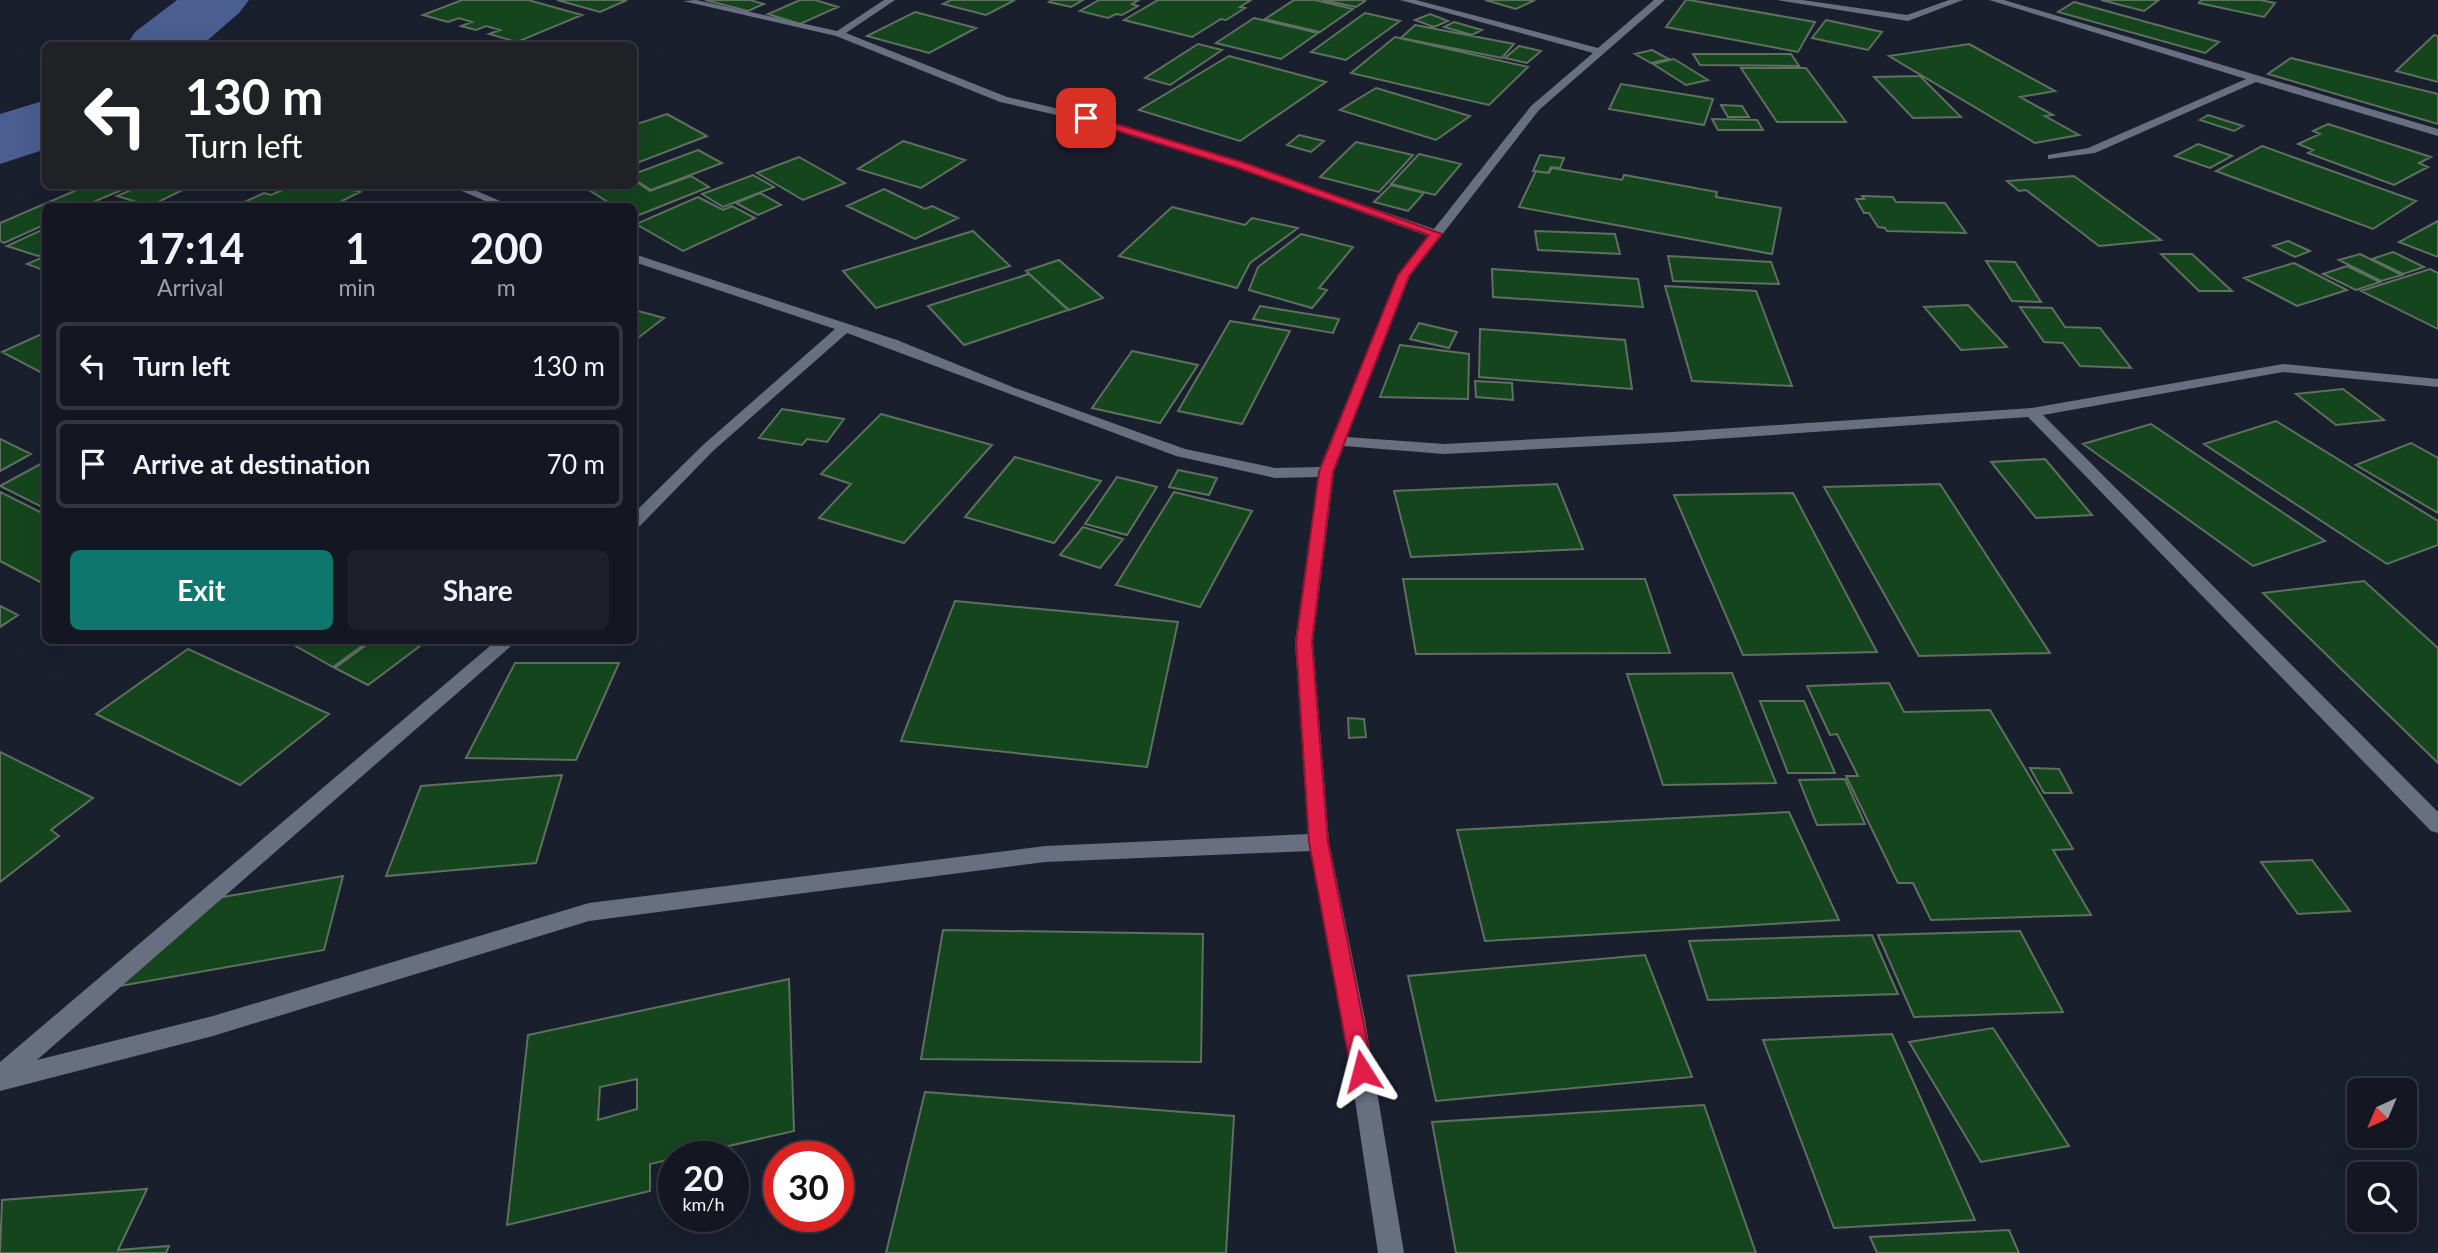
<!DOCTYPE html>
<style>
:root{--surface:#141722;--page:#1d202a;--text:#f1f3f6;--muted:#9d9fa5;--line:#333640;--accent:#0f766e}
body{margin:0;font-family:Lato,sans-serif;background:var(--page);color:var(--text);height:100vh;display:flex;flex-direction:column;font-size:26px;white-space:nowrap}
*{box-sizing:border-box;margin:0}
p{font-size:23px;color:var(--muted)}
.icon{flex:none;width:38px;height:38px;fill:none;stroke:currentColor;stroke-width:2;stroke-linecap:round;stroke-linejoin:round}
.map{position:relative;flex:1;overflow:hidden}
.details{position:absolute;left:42px;top:203px;width:595px;height:441px;display:flex;flex-direction:column;background:var(--surface);border-radius:10px;box-shadow:0 7px 28px #0002,0 0 0 2px var(--line)}
.details>*{flex:none}
.top-card{position:absolute;left:42px;top:42px;width:595px;height:147px;border-radius:10px;box-shadow:0 7px 28px #0002,0 0 0 2px var(--line);background:#202124;color:#fff;overflow:hidden}
.needle{width:46px;rotate:224deg}
.controls{position:absolute;left:2347px;top:1078px;display:grid;gap:14px}
.controls a{display:grid;place-items:center;width:70px;height:70px;border-radius:10px;background:var(--surface);box-shadow:0 7px 28px #0002,0 0 0 2px var(--line);font-size:35px}
.speed{position:absolute;left:658px;top:1141px;display:flex;gap:14px;font-size:35px;font-weight:700;text-align:center}
.speed>*{display:grid;place-content:center;width:91px;height:91px;border-radius:50%;background:var(--surface);box-shadow:0 7px 28px #0002,0 0 0 2px var(--line);line-height:1}
.speed small{font-size:18px;font-weight:400}
.speed .limit{border:10px solid #d22;background:#fff;color:#111}
.pin{position:absolute;display:grid;place-items:center;width:60px;height:60px;color:#fff;margin:-30px;border-radius:14px;box-shadow:0 4px 10px #0006}
.me{position:absolute;width:77px;margin:-38px;rotate:351deg;stroke-linejoin:round;filter:drop-shadow(0 0 5px #0008)}
.turn{display:flex;align-items:center;gap:24px;height:147px;padding:0 28px;font-size:32px}
.turn .icon{width:91px;height:91px;stroke-width:2.5}
.turn b{display:block;font-size:49px;line-height:60px}
.eta{display:flex;justify-content:space-evenly;align-items:center;height:119px;text-align:center}
.eta b{font-size:42px;font-weight:700;line-height:49px}
.primary-button{display:flex;gap:14px;margin-top:auto;padding:14px 28px}
.primary-button a{flex:1;height:80px;border-radius:10px;background:var(--accent);color:#fff;font-size:28px;font-weight:700;line-height:80px;text-align:center}
.primary-button a+a{background:var(--page);color:var(--text)}
ul{padding:0;list-style:none}
li{display:flex;align-items:center;gap:21px;height:88px;margin:0 14px 10px;padding:0 14px;border:4px solid var(--line);border-radius:10px}
li div{flex:1}
li b{display:block;font-size:26px}
li em{font-style:normal}
.map>svg:first-child{display:block}
</style>
<div class="map">
<svg width="2438" height="1253" viewBox="0 0 2438 1253">
<rect width="100%" height="100%" fill="#1a1f2e"/>
<g fill="none" stroke-linecap="round" stroke-linejoin="round">
<path fill="#4b5e91" fill-rule="evenodd" d="M177,0H249L239,13L201,46H126L135,32Z
M46,100V149L0,164V114Z"/>
</g>
<path fill="#14451d" stroke="#5f6f60" stroke-width="2" fill-rule="evenodd" d="M462,0H528L582,15L517,42L489,34L500,30L486,26L476,30L461,26L472,22L459,18L448,22L423,15Z
M557,0H627L600,12Z
M705,0H750L764,4L748,11Z
M800,0H815L838,7L800,24L768,14Z
M951,0H1015L986,15L943,4Z
M1052,0H1083L1071,7L1049,2Z
M1099,0H1139L1132,4L1138,6L1122,15L1116,14L1108,18L1080,11Z
M1158,0H1251L1240,7L1245,8L1226,20L1221,19L1192,37L1124,20Z
M1294,0H1315L1353,9L1320,32L1265,19Z
M1322,0H1362L1365,1L1356,7Z
M1485,0H1535L1516,9Z
M1686,0H1689L1815,22L1798,52L1666,27Z
M2101,0H2159L2144,11Z
M2201,0H2260L2275,3L2264,17L2199,3Z
M2074,2L2219,42L2205,53L2058,12Z
M915,12L976,28L929,53L867,36Z
M1365,13L1400,21L1346,60L1311,52Z
M1430,14L1448,21L1434,27L1415,20Z
M1254,18L1318,33L1281,59L1216,43Z
M1826,20L1882,32L1868,50L1812,38Z
M1454,22L1482,30L1472,35L1444,27Z
M1415,25L1514,44L1502,58L1401,38Z
M2434,35L2438,36V82L2396,71Z
M1395,37L1528,67L1489,105L1351,73Z
M1198,44L1222,50L1170,85L1145,78Z
M1969,44L2055,91L2020,97L2053,115L2045,116L2079,135L2035,143L1889,56Z
M1519,46L1541,51L1527,63L1505,58Z
M1652,50L1669,59L1651,63L1635,54Z
M1693,54H1791L1799,66L1700,65Z
M1229,56L1326,82L1240,141L1139,110Z
M2291,58L2438,94V124L2268,74Z
M1674,59L1708,80L1686,85L1653,64Z
M1741,68H1806L1846,122H1777Z
M1920,76L1961,117L1913,118L1874,77Z
M1621,84L1713,99L1704,125L1609,109Z
M1376,88L1470,116L1436,140L1340,110Z
M1721,105L1742,106L1749,117H1728Z
M667,114L707,136L634,164V125Z
M2208,115L2243,126L2234,131L2200,120Z
M1712,119L1757,120L1763,130H1718Z
M2328,124L2431,157L2419,163L2428,167L2394,185L2308,153L2313,150L2298,144L2320,134L2313,131Z
M1299,135L1324,141L1311,152L1287,145Z
M903,141L965,160L921,188L858,169Z
M1356,142L1413,155L1379,192L1320,177Z
M2198,144L2232,156L2210,168L2175,156Z
M2262,146L2416,201L2373,229L2216,171Z
M698,150L722,163L651,190L634,179V174Z
M1419,154L1461,164L1435,195L1391,184Z
M1540,155L1564,158L1560,168L1551,167L1548,173L1533,171Z
M799,157L845,183L803,200L757,173Z
M1552,168L1622,180L1624,175L1717,192L1716,197L1781,208L1772,254L1519,207L1536,171L1549,173Z
M753,175L774,187L723,207L702,194Z
M691,176L709,187L634,217V206H614L589,190L601,186H634V180L650,191Z
M2074,176L2161,240L2099,246L2026,190L2019,191L2007,181Z
M1391,185L1424,193L1408,211L1374,202Z
M86,186H131L84,206H46V224L4,243L0,241V223Z
M140,186H183L189,187L150,206L117,196Z
M292,186H338L360,192L332,206H236L264,193L271,195Z
M884,189L925,209L932,206L958,218L915,239L847,206Z
M760,193L781,205L758,215L736,203Z
M1862,196L1893,197L1896,202L1945,203L1966,233L1887,231L1885,228L1878,227L1869,213H1864L1856,199H1864Z
M698,197L723,210L732,206L755,218L683,251L636,224Z
M1172,207L1245,225L1252,218L1298,228L1250,263L1237,288L1119,256Z
M2438,221V257L2399,242Z
M46,228V253L38,256L7,246Z
M973,231L1010,266L876,308L843,271Z
M1535,231L1615,234L1620,254L1538,250Z
M1301,234L1353,247L1319,288L1327,290L1312,308L1249,290L1258,267Z
M2288,241L2310,251L2295,257L2273,246Z
M2393,252L2424,267L2403,274L2372,259Z
M2161,254H2192L2232,291H2199Z
M2360,254L2402,275L2381,281L2339,260Z
M46,256V271L27,264Z
M1668,256L1771,262L1779,284L1673,281Z
M1059,260L1103,298L1069,310L1026,271Z
M1986,261L2015,262L2041,302L2012,301Z
M2294,263L2347,290L2297,306L2244,278Z
M2347,266L2380,282L2356,290L2323,274Z
M1492,269L1638,279L1643,307L1493,297Z
M2430,269L2438,273V329L2361,291Z
M1029,274L1068,310L964,345L928,306Z
M1665,286L1756,291L1792,386L1692,381Z
M1968,305L2007,347L1961,350L1924,307Z
M1260,306L1339,319L1333,333L1253,319Z
M2020,307L2052,308L2065,327L2100,328L2131,368L2080,366L2063,343L2044,342Z
M634,310L664,318L634,341Z
M1230,321L1290,331L1242,424L1178,411Z
M1419,323L1457,332L1449,348L1410,339Z
M1480,329L1625,340L1632,389L1479,377Z
M46,332V375L2,352Z
M1400,345L1469,354L1468,399L1380,397Z
M1132,351L1198,365L1160,423L1092,408Z
M1475,381L1512,383L1513,400L1476,397Z
M2343,389L2384,420L2336,425L2296,394Z
M782,409L844,419L827,442L807,439L802,445L759,438Z
M881,414L992,445L904,543L819,518L851,484L821,474Z
M2276,421L2438,521V545L2387,564L2204,444Z
M2151,424L2325,541L2253,566L2083,444Z
M0,439L31,454L0,471Z
M2411,443L2438,458V513L2356,465Z
M1015,457L1101,481L1054,543L965,517Z
M2045,459L2092,515L2036,518L1991,462Z
M46,461V509L0,486Z
M1178,470L1217,478L1209,495L1169,487Z
M1117,477L1157,487L1127,535L1085,524Z
M1557,484L1583,549L1411,557L1394,491Z
M1940,484L2050,653L1919,656L1824,487Z
M0,492L46,515V585L0,561Z
M1174,492L1252,511L1200,607L1116,585Z
M1793,493L1877,652L1743,655L1674,495Z
M1083,527L1123,539L1100,568L1060,555Z
M1403,579H1645L1670,653L1416,654Z
M2364,581L2438,648V763L2263,593Z
M955,601L1178,622L1147,767L901,741Z
M0,606L18,615L0,627Z
M285,640H370L333,667Z
M373,640H428L368,685L335,668Z
M188,649L329,714L240,785L96,714Z
M515,663H619L576,760L466,758Z
M1732,673L1776,783L1663,785L1627,674Z
M1889,683L1904,712L1990,710L2073,849L2053,850L2091,915L1931,920L1913,883H1898L1846,776H1858L1837,734L1830,735L1807,686Z
M1760,701H1804L1835,773H1788Z
M1348,718L1364,719L1366,737L1349,738Z
M0,752L93,798L51,830L59,836L0,882Z
M2030,768L2059,769L2072,793H2044Z
M562,775L536,863L386,876L421,786Z
M1845,779L1865,824L1817,825L1799,780Z
M1789,812L1839,920L1485,941L1457,830Z
M2312,860L2350,911L2298,914L2261,862Z
M343,876L324,950L120,986L217,898Z
M943,930L1203,934L1201,1062L921,1059Z
M2020,931L2063,1012L1914,1017L1878,935Z
M1872,935L1898,994L1708,1000L1689,941Z
M1645,955L1692,1077L1436,1101L1408,976Z
M789,979L794,1131L650,1164V1191L507,1225L528,1035ZM637,1079V1109L598,1120L600,1087Z
M1993,1028L2069,1146L1981,1162L1909,1042Z
M1892,1034L1975,1220L1834,1228L1763,1040Z
M925,1092L1234,1116L1226,1253H886Z
M1704,1105L1756,1253H1456L1432,1122Z
M147,1189L118,1250L169,1246L166,1253H0L2,1200Z
M2009,1230L2019,1253H1877L1870,1237Z"/>
<g fill="none" stroke-linecap="round" stroke-linejoin="round">
<path fill="#686f81" fill-rule="evenodd" d="M696,0L837,31L884,0H895L846,33L1007,97L1090,116L1242,163L1434,229L1531,106L1593,53L1400,0H1416L1598,48L1654,0H1665L1539,110L1410,276L1347,437L1444,444L1673,432L2032,408L2283,364L2438,379V387L2283,372L2043,415L2438,812V833L2431,831L2028,417L1673,442L1444,454L1344,446L1334,472L1313,642L1329,842L1365,1020L1404,1253H1378L1343,1020L1311,851L1045,862L589,921L213,1036L0,1091V1062L497,640H518L37,1060L213,1016L589,903L1045,846L1308,834L1295,642L1318,477L1275,478L1176,456L847,333L713,451L640,526L634,527V513L703,445L835,329L634,262V254L897,340L1015,388L1185,449L1275,468L1320,467L1398,275L1428,236L1234,167L1083,121L1000,102L836,36L683,1Z
M1777,0H1802L1907,15L1949,0H1963L1908,21Z
M1989,0H2004L2438,129V136L2256,82L2095,153L2048,159V155L2088,148L2246,79Z
M450,186H465L512,206H497Z"/>
</g>
<path fill="#e11d48" stroke="#92132f" stroke-width="2" d="M1086,115L1242,162L1442,234L1409,276L1333,472L1312,642L1328,842L1373,1071L1370,1078L1362,1081L1355,1078L1351,1071L1309,842L1296,642L1319,472L1398,275L1429,235L1235,167L1082,120L1081,118Z"/>
</svg>
<div class="controls">
<a><svg class="needle" viewBox="-14 -14 28 28"><path d="M0-13l5 13h-10z" fill="#e53935"/><path d="M0 13l5-13h-10z" fill="#9d9fa5"/></svg></a>
<a><svg class="icon" aria-label="search" viewBox="0 0 24 24"><circle cx="10" cy="10" r="6"/><path d="M15 15l6 6"/></svg></a>
</div>
<div class="speed"><div>20<small>km/h</small></div><div class="limit">30</div></div>
<div class="pin" style="left:1086px;top:118px;background:#d93025"><svg class="icon" aria-label="arrive" viewBox="0 0 24 24"><path d="M6 21V4h12l-3 4 3 4H6"/></svg></div>
<svg class="me" style="left:1362px;top:1071px" viewBox="-20 -20 40 40"><path d="M0-17L14 15 0 8-14 15z" fill="#e11d48" stroke="#fff" stroke-width="4"/></svg>
<div class="top-card">
<div class="turn"><svg class="icon" aria-label="left" viewBox="0 0 24 24"><path d="M17 20v-9H6M10 6l-5 5 5 5"/></svg><div><b>130 m</b>Turn left</div></div>
</div>
<section class="details">
<div class="eta">
<div><b>17:14</b><p>Arrival</p></div>
<div><b>1</b><p>min</p></div>
<div><b>200</b><p>m</p></div>
</div>
<ul>
<li><svg class="icon" aria-label="left" viewBox="0 0 24 24"><path d="M17 20v-9H6M10 6l-5 5 5 5"/></svg><div><b>Turn left</b></div><em>130 m</em></li>
<li><svg class="icon" aria-label="arrive" viewBox="0 0 24 24"><path d="M6 21V4h12l-3 4 3 4H6"/></svg><div><b>Arrive at destination</b></div><em>70 m</em></li>
</ul>
<div class="primary-button"><a>Exit</a><a>Share</a></div>
</section>
</div>
